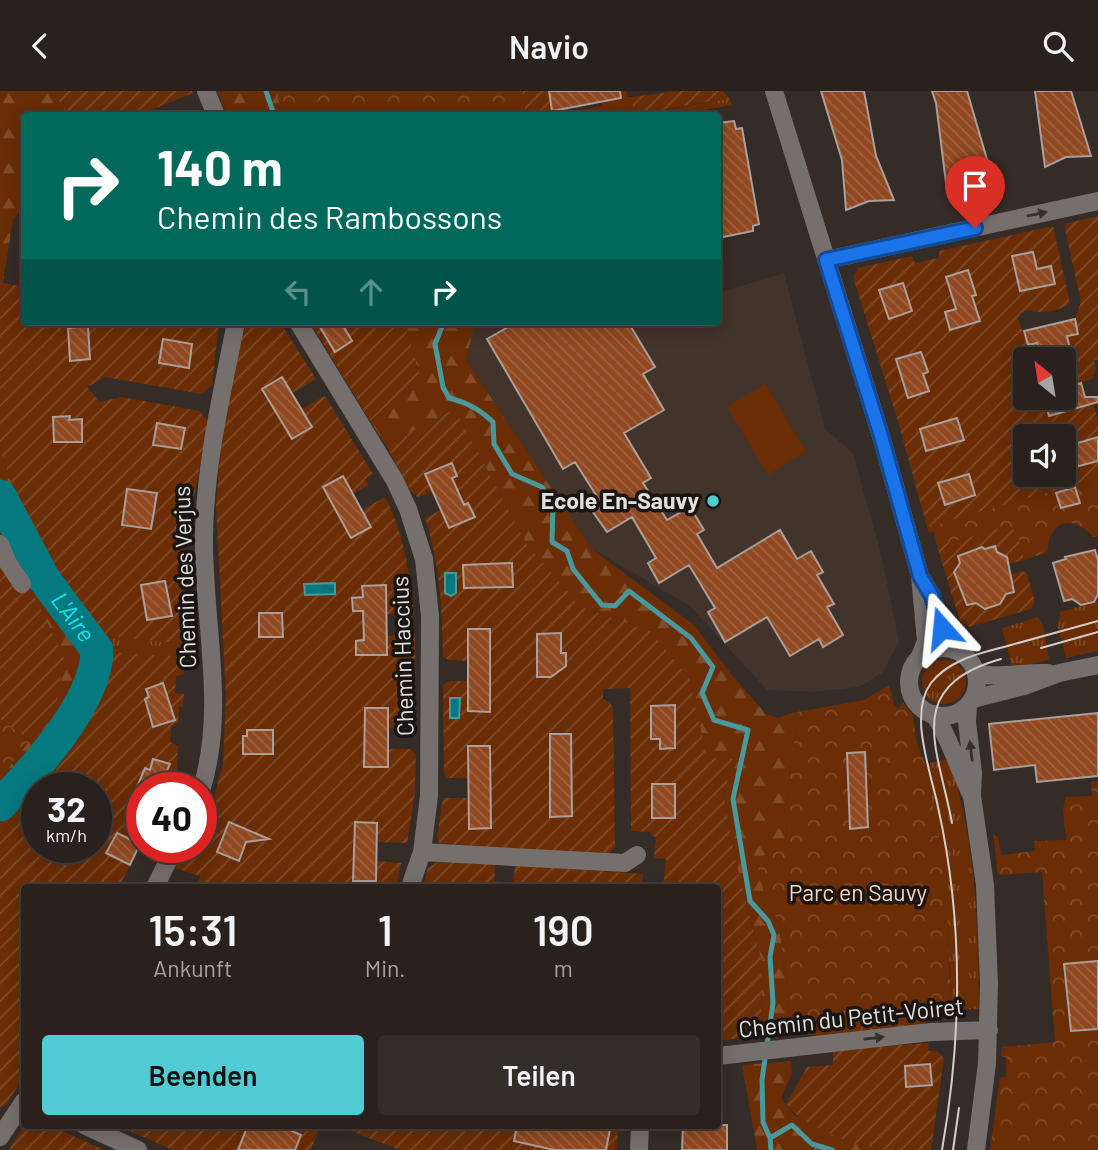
<!DOCTYPE html>
<html lang="de">
<style>
:root{--surface:#28211d;--page:#342e2a;--text:#f1f3f6;--muted:#a5a3a4;--line:#443e3b;--accent:#51ccd5}
body{margin:0;font-family:Barlow,sans-serif;background:var(--page);color:var(--text);height:100vh;display:flex;flex-direction:column;font-size:26px;white-space:nowrap}
*{box-sizing:border-box;margin:0}
p{font-size:23px;color:var(--muted)}
.icon{flex:none;width:38px;height:38px;fill:none;stroke:currentColor;stroke-width:2;stroke-linecap:round;stroke-linejoin:round}
.map{position:relative;flex:1;overflow:hidden}
.details{position:absolute;left:21px;top:793px;width:700px;height:245px;display:flex;flex-direction:column;background:var(--surface);border-radius:7px;box-shadow:0 4px 18px #0003,0 0 0 2px var(--line)}
.details>*{flex:none}
.top-card{position:absolute;left:21px;top:21px;width:700px;height:214px;border-radius:7px;box-shadow:0 4px 18px #0003,0 0 0 2px var(--line);background:#00695c;color:#fff;overflow:hidden}
.needle{width:46px;rotate:330deg}
.buttons{position:absolute;left:1013px;top:256px;display:grid;gap:14px}
.buttons a{display:grid;place-items:center;width:63px;height:63px;border-radius:7px;background:var(--surface);box-shadow:0 4px 18px #0003,0 0 0 2px var(--line);font-size:35px}
.speed{position:absolute;left:21px;top:681px;display:flex;gap:14px;font-size:35px;font-weight:700;text-align:center}
.speed>*{display:grid;place-content:center;width:91px;height:91px;border-radius:50%;background:var(--surface);box-shadow:0 4px 18px #0003,0 0 0 2px var(--line);line-height:1}
.speed small{font-size:18px;font-weight:400}
.speed .limit{border:10px solid #d22;background:#fff;color:#111}
.pin{position:absolute;display:grid;place-items:center;width:60px;height:60px;color:#fff;margin:-72px -30px;border-radius:50% 50% 50% 0;rotate:-45deg;box-shadow:0 0 7px #0007}
.pin .icon{rotate:45deg}
.me{position:absolute;width:77px;margin:-38px;rotate:342deg;stroke-linejoin:round;filter:drop-shadow(0 0 5px #0008)}
.turn{display:flex;align-items:center;gap:24px;height:147px;padding:0 21px;font-size:32px}
.turn .icon{width:91px;height:91px;stroke-width:2.5}
.turn b{display:block;font-size:49px;line-height:60px}
.lanes{display:flex;align-items:center;height:66px;padding:0 21px;background:#0003;justify-content:center;gap:35px;direction:ltr}
.lanes .off{opacity:.35}
.eta{display:flex;justify-content:space-evenly;align-items:center;height:119px;text-align:center}
.eta b{font-size:42px;font-weight:600;line-height:49px}
.cta{display:flex;gap:14px;margin-top:auto;padding:14px 21px}
.cta a{flex:1;height:80px;border-radius:7px;background:var(--accent);color:#111;font-size:28px;font-weight:600;line-height:80px;text-align:center}
.cta a+a{background:var(--page);color:var(--text)}
header{display:flex;justify-content:space-between;align-items:center;height:91px;padding:0 21px;background:var(--surface);font-size:32px;font-weight:600}
.map>svg:first-child{display:block}
</style>
<header><svg class="icon" aria-label="back" viewBox="0 0 24 24"><path d="M15 5l-7 7 7 7"/></svg>Navio<svg class="icon" aria-label="search" viewBox="0 0 24 24"><circle cx="10" cy="10" r="6"/><path d="M15 15l6 6"/></svg></header>
<div class="map">
<svg width="1098" height="1059" viewBox="0 0 1098 1059">
<defs>
<pattern id="grass-tufts" width="24" height="20" patternUnits="userSpaceOnUse" patternTransform="scale(1.75)"><rect width="24" height="20" fill="#6a2d05"/><path d="M3 7l-1-3M5 7V3M7 7l1-3M15 17l-1-3M17 17v-4M19 17l1-3" fill="none" stroke="#7f4b29"/></pattern>
<pattern id="forest-firs" width="22" height="20" patternUnits="userSpaceOnUse" patternTransform="scale(1.75)"><rect width="22" height="20" fill="#6a2d05"/><path d="M5 1l3.5 6h-7zM16 11l3.5 6h-7z" fill="#7f4b29"/></pattern>
<pattern id="park-crowns" width="20" height="18" patternUnits="userSpaceOnUse" patternTransform="scale(1.75)"><rect width="20" height="18" fill="#6a2d05"/><path d="M2 6a3 3 0 1 1 6 0M12 15a3 3 0 1 1 6 0" fill="none" stroke="#7f4b29"/></pattern>
<pattern id="garden-furrows" width="10" height="10" patternUnits="userSpaceOnUse" patternTransform="scale(1.75)"><rect width="10" height="10" fill="#6a2d05"/><path d="M-1 1l2-2M0 10L10 0M9 11l2-2" fill="none" stroke="#7f4b29"/></pattern>
<pattern id="water-ripples" width="26" height="14" patternUnits="userSpaceOnUse" patternTransform="scale(1.75)"><rect width="26" height="14" fill="#057980"/><path d="M2 4q2-2 4 0t4 0M15 11q2-2 4 0t4 0" fill="none" stroke="#226164"/></pattern>
<pattern id="building-back-hatch" width="6" height="6" patternUnits="userSpaceOnUse" patternTransform="scale(1.75)"><rect width="6" height="6" fill="#904820"/><path d="M-1 5l2 2M0 0l6 6M5-1l2 2" fill="none" stroke="#9f6240"/></pattern>
</defs>
<rect width="100%" height="100%" fill="#352c27"/>
<path fill="#42332b" d="M784,182L825,338L853,362L881,463L899,551L882,582L859,596L814,601L767,599L690,515L592,458L465,269L475,231H718V202Z"/>
<path fill="url(#grass-tufts)" d="M600,0H626L628,6H631L634,24H531L569,17L570,21L602,15Z
M729,7L732,14L677,24H641Z
M1098,510V560L1066,567L1058,537L1060,521Z
M1038,526L1043,534L1049,569L1012,577L1002,537Z
M96,544L185,553L181,565L102,561Z
M922 591a22 22 0 1 1 44 0a22 22 0 1 1-44 0Z
M950,668C959,703 968,737 972,773C978,821 978,870 979,918L951,919C950,835 941,755 925,673Z"/>
<path fill="url(#forest-firs)" d="M0,0H55L65,24H24V114L13,129L0,209Z
M218,0H278L280,24H227Z
M400,231H475L466,269L592,458L694,534L731,583L766,623L778,627L792,622L796,635L788,694L786,754L764,802L779,833L792,941L761,944L762,872L736,772L724,705L732,668L707,667L689,586L650,540L581,516L526,452L455,318L386,354L370,330L420,286L406,238Z
M0,359L17,406L63,494L96,544L102,559L104,591L47,696H37V708L0,743V688L57,612L7,457L0,444Z
M791,970L792,982L781,1007L794,1024L878,1057L891,1059H757L742,974Z"/>
<path fill="url(#park-crowns)" d="M278,0H522L526,24H280Z
M1098,387V446H1093C1083,432 1060,424 1051,444C1048,450 1049,455 1047,461L1024,469L1017,441L1008,435L937,455L934,440L929,442L927,436Z
M889,594L894,614L898,618L903,611L913,624L916,649L925,673L936,728L946,801L951,919L926,924V936L817,945L792,941L779,833L764,802L756,768L786,754L788,694L796,635L792,622L864,609Z
M0,628L30,649L0,688Z
M1098,690V1059H990L1000,987L1006,986V966H1001L1002,956L1055,951L1042,781L998,784L993,743L998,746L1001,764L1035,760L1034,750L1066,749L1063,718L1066,706L1092,705L1091,691Z"/>
<path fill="url(#garden-furrows)" fill-rule="evenodd" d="M55,0H192L193,2L139,24H65Z
M522,0H549L552,20L526,24Z
M680,0H723L729,7L634,24L631,6Z
M1098,125V268L1094,270L1096,278L1092,288L1081,292L1087,314L1093,313L1098,328V387L927,436L897,327L853,186L858,177L912,165L915,172L939,167V160L1053,135L1070,212C1059,221 1040,223 1027,219L1020,223L1018,228L1028,254L1037,252L1040,264L1070,258L1067,245L1078,243L1075,228L1081,211L1064,133ZM1026,268H1064V306H1026ZM1026,345H1064V383H1026Z
M3,192L24,196V231H219L212,294L202,303L105,286L87,296L100,311L122,306L200,320L208,331L181,475L182,519L185,553L96,544L63,503L17,406L0,359V209Z
M253,231H278L283,236L316,288L292,302L302,318L325,305L373,383L365,388L369,394L352,403L362,419L385,406C405,444 409,482 414,523H387V545L415,543L416,629L412,636L388,637V658H411L416,664L415,702L407,752L377,751V770L401,772L396,796H164L166,791L181,796L184,794L197,796L200,785L175,777L186,757L201,756V728L214,705L223,674L226,607L216,415L221,347L240,246L246,236Z
M310,231H400L406,238L420,286L370,330Z
M455,318L526,452L581,516L650,540L689,586L707,666L732,668L724,705L736,772L762,872L761,944L718,950V796H663L666,768L654,767L656,747L649,741L631,740L630,597L603,598V608L609,611L613,616L615,756L607,764L440,753L437,747L443,707H469L468,687H448L444,683L443,594L449,590H468V570L449,569L443,566C442,517 440,473 425,427L441,419L433,401L418,406L411,401L386,354Z
M1008,435L1017,441L1024,469L1009,473L1007,466H998L995,455L969,459L961,477L954,481L959,496L962,498L967,514L981,511L985,518L1000,513L1009,484L1023,480L1027,483L1035,511L1031,518L969,536L960,530L937,455Z
M0,464L28,491L64,567L57,612L30,649L0,628Z
M102,561L181,565L184,583L176,585L175,602L184,603L182,616H179L178,632L171,636L170,651L178,655L176,696H142V751L119,796H24V986L5,1015L0,1016V743L37,708V756H96V696H47L104,591Z
M438,771L495,773L494,790L513,792L515,774L643,783L642,796H423L428,777Z
M928,952L929,960H937L944,967L931,1059C917,1059 902,1059 888,1059C857,1055 805,1038 786,1013L807,976L833,974V959Z
M25,1034H49L104,1059H9Z
M116,1034H320L311,1059H173Z
M335,1034H618L617,1059H400Z"/>
<path fill="#6a2d05" d="M765,293L806,360L768,384L727,316Z"/>
<path fill="url(#water-ripples)" stroke="#48989c" stroke-width="2" d="M445,482H456V502L451,505L445,502Z
M335,492V503L305,504L304,493Z
M450,607H460L459,627H450Z"/>
<g fill="none" stroke-linecap="round" stroke-linejoin="round">
<path stroke="#48989c" stroke-width="5" d="M266,0L274,24
M444,231L435,253L443,296L449,307C468,312 479,318 493,331L494,353L512,383L542,396L553,414L552,451L567,460L573,478L602,514L615,515L629,500L691,547L713,576L702,602L714,629L748,639L733,708L750,810L768,830L774,844L770,866L773,912L762,989L763,1031L770,1047L792,1034L812,1053L832,1059
M770,1047L771,1059"/>
<path stroke="#057980" stroke-width="33" id="s1" d="M0,405L44,488L97,559C97,611 34,679 0,714"/>
</g>
<path fill="url(#building-back-hatch)" stroke="#aa9f9a" stroke-width="2" d="M549,0H620L621,7L552,20Z
M821,0H864L876,65L894,109L869,110L846,119L842,69Z
M932,0H967L993,89H968L947,100L936,12Z
M1035,0H1071L1091,65L1066,66L1045,76Z
M734,30L736,38L742,37L759,133L753,135V140L718,147V32Z
M1033,161L1037,178L1051,175L1055,193L1020,200L1012,165Z
M968,179L976,204L972,205L980,230L950,239L945,221L956,218L946,186Z
M903,192L912,220L889,228L879,199Z
M1075,228L1078,243L1067,245L1070,258L1040,264L1037,252L1028,254L1024,240Z
M317,231H341L352,250L335,261Z
M517,231H628L655,276L643,283L664,319L624,342L651,387L643,392L667,429L690,416L704,439L697,443L717,477L780,439L797,468L811,460L823,481L817,484L834,513L827,516L843,544L823,556L819,548L790,565L767,526L725,551L708,521L715,517L689,474L659,492L648,472L656,467L632,426L607,441L593,421L603,415L575,371L563,378L487,248Z
M88,235L90,268L70,270L68,237Z
M163,248L192,253L189,277L159,272Z
M921,261L928,281L923,283L929,300L908,307L896,268Z
M282,286L312,336L292,348L262,298Z
M1081,292L1085,306H1098V311L1049,325L1044,306H1064V297Z
M70,325L69,329L82,328V351H54L53,326Z
M957,327L964,349L926,360L920,338Z
M157,332L185,337L181,358L153,354Z
M1098,346V370L1064,379V356Z
M452,372L457,385L452,387L464,414L468,412L475,426L449,437L425,383Z
M969,383L975,404L945,414L938,392Z
M343,385L371,436L351,447L323,396Z
M1075,396L1080,412L1061,417L1056,402Z
M127,398L157,402L151,438L122,434Z
M995,455L997,461L1007,466L1014,501L1006,503L1000,513L985,518L976,512L967,514L954,481L960,472L958,465L982,456L985,458Z
M1095,459L1098,469V503L1094,511L1081,514L1072,508L1064,510L1053,472L1066,468L1065,466Z
M512,472L513,496L464,497L463,474Z
M165,490L172,525L147,529L141,494Z
M386,494L387,564H356V550L364,549L363,520H353L352,507L363,506L362,495Z
M259,522H282L283,546H259Z
M468,538H490V621L468,620Z
M561,542V562H566V575L551,586H537V543Z
M163,592L175,629L153,636L145,608L149,606L146,598Z
M675,614V657L660,658V648H651V615Z
M365,617H388V676H364Z
M1098,622V685L1037,691L1035,674L994,679L989,633Z
M247,639H273V663H243V645H247Z
M550,643H571L572,725L550,726Z
M468,655H490L491,737L469,738Z
M865,661L868,736L850,738L847,662Z
M153,668L170,673L160,696H137L145,677L150,679Z
M652,693H675V727H652Z
M229,731L269,748L246,751L239,770L217,761Z
M355,731L377,732L376,790H353Z
M117,742L140,753L130,774L106,762Z
M1098,870V938L1071,940L1064,873Z
M930,973L932,994L906,996L905,975Z
M248,1034H279L301,1044L295,1059H238Z
M517,1034H599L610,1038L606,1059H554L514,1050Z
M683,1034H727V1059H682Z"/>
<g fill="none" stroke-linecap="round" stroke-linejoin="round">
<path stroke="#75706e" stroke-width="18" d="M206,0L216,24
M774,0L881,345L920,485L926,550L920,566
M826,169L1098,110
M298,231L395,390L408,418L424,468L430,525L429,705L422,761L410,796
M0,453L8,472L22,493
M920,485L932,505L942,537L954,559
M909 591a34 34 0 1 1 68 0a34 34 0 1 1-68 0Z
M976,583C1000,587 1024,581 1048,582
M973,608L1024,595L1059,582L1098,574
M968,614L967,631L973,682L972,705L985,794L989,893L987,972L976,1059
M934,623C951,649 958,678 972,705
M201,700C227,617 203,531 204,446C205,372 222,303 236,231
M422,761L625,772L637,764
M155,796L175,756
M718,965L931,941L989,939
M84,1034L138,1059
M0,1046L24,1010
M639,1059L640,1034"/>
<path stroke="#d3cdc9" stroke-width="2" d="M1041,557L1098,541
M952,732C938,656 902,596 1001,568
M942,1059C962,946 963,828 938,716C931,681 908,623 931,592C939,582 949,575 960,570C976,562 994,559 1011,554C1040,546 1069,538 1098,530
M953,1059L959,1017"/>
</g>
<defs><path id="oneway-solid" d="M-6-.8H1V-3.2L6.5 0L1 3.2V.8H-6Z" transform="scale(1.75)"/></defs>
<g fill="#35302e">
<use href="#oneway-solid" transform="translate(1037 123) rotate(-12)"/>
<use href="#oneway-solid" transform="translate(971 660) rotate(-97)"/>
<use href="#oneway-solid" transform="translate(874 947) rotate(-6)"/>
</g>
<g fill="none" stroke-linecap="round" stroke-linejoin="round">
<defs>
<path id="route" d="M942,537L932,505L920,485L881,345L826,169L975,137"/>
</defs>
<use href="#route" stroke="#114b97" stroke-width="18"/>
<use href="#route" stroke="#1a73e8" stroke-width="12"/>
</g>
<circle fill="#51ccd5" stroke="#191513" stroke-width="2.5" cx="713" cy="410" r="7"/>
<g text-anchor="middle" stroke-width="7" stroke-linejoin="round" paint-order="stroke">
<g font-size="23" font-weight="bold" fill="#e5dfdc" stroke="#191513" text-anchor="end">
<text x="699" y="418">Ecole En-Sauvy</text>
</g>
<g font-size="23" fill="#e5dfdc" stroke="#191513">
<text transform="translate(185 486) rotate(-92)" y="8">Chemin des Verjus</text>
<text transform="translate(403 565) rotate(-92)" y="8">Chemin Haccius</text>
<text transform="translate(851 927) rotate(-6)" y="8">Chemin du Petit-Voiret</text>
</g>
<g font-size="23" fill="#ffd4bf" stroke="#191513">
<text x="858" y="810">Parc en Sauvy</text>
</g>
<g font-size="24" font-style="italic" fill="#17e4f1" stroke="#191513">
<text dy="8" stroke="none"><textPath href="#s1" startOffset="142">L'Aire</textPath></text>
</g>
</g>
</svg>
<div class="buttons">
<a><svg class="needle" viewBox="-14 -14 28 28"><path d="M0-13l5 13h-10z" fill="#e53935"/><path d="M0 13l5-13h-10z" fill="#a5a3a4"/></svg></a>
<a><svg class="icon" aria-label="sound" viewBox="0 0 24 24"><path d="M4 9h4l5-4v14l-5-4H4zM17 9q2 3 0 6"/></svg></a>
</div>
<div class="speed"><div>32<small>km/h</small></div><div class="limit">40</div></div>
<div class="pin" style="left:975px;top:137px;background:#d93025"><svg class="icon" aria-label="arrive" viewBox="0 0 24 24"><path d="M6 21V4h12l-3 4 3 4H6"/></svg></div>
<svg class="me" style="left:942px;top:537px" viewBox="-20 -20 40 40"><path d="M0-17L14 15 0 8-14 15z" fill="#1a73e8" stroke="#fff" stroke-width="4"/></svg>
<div class="top-card">
<div class="turn"><svg class="icon" aria-label="right" viewBox="0 0 24 24"><path d="M7 20v-9h11M14 6l5 5-5 5"/></svg><div><b>140 m</b>Chemin des Rambossons</div></div>
<div class="lanes"><svg class="icon off" aria-label="left" viewBox="0 0 24 24"><path d="M17 20v-9H6M10 6l-5 5 5 5"/></svg><svg class="icon off" aria-label="ahead" viewBox="0 0 24 24"><path d="M12 20V5M6 11l6-6 6 6"/></svg><svg class="icon" aria-label="right" viewBox="0 0 24 24"><path d="M7 20v-9h11M14 6l5 5-5 5"/></svg></div>
</div>
<section class="details">
<div class="eta">
<div><b>15:31</b><p>Ankunft</p></div>
<div><b>1</b><p>Min.</p></div>
<div><b>190</b><p>m</p></div>
</div>
<div class="cta"><a>Beenden</a><a>Teilen</a></div>
</section>
</div>
